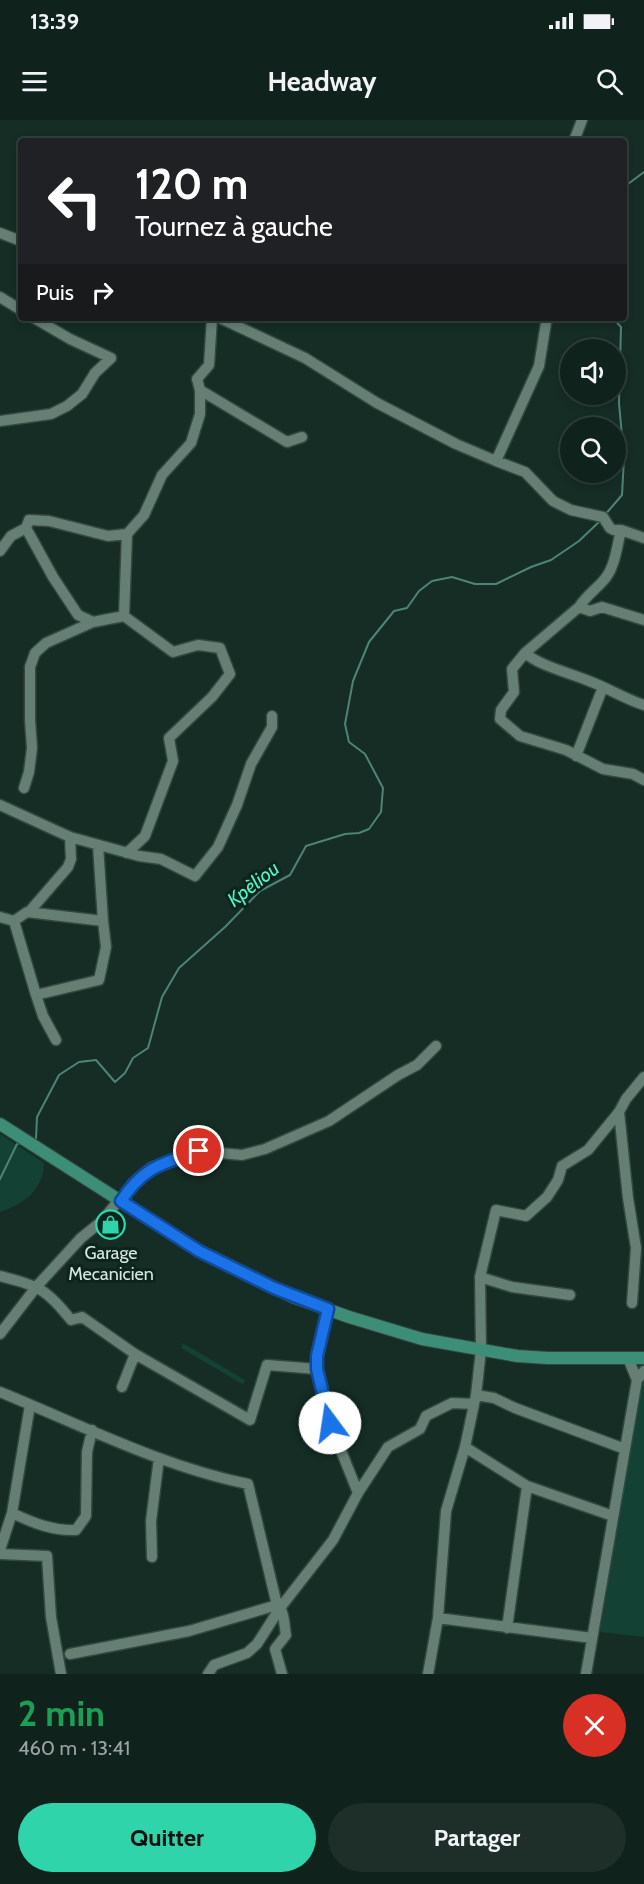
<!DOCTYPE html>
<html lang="fr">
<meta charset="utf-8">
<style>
:root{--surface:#10221c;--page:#1e2f29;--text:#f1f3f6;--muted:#9ca4a3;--line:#303f3b;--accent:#30d4aa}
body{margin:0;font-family:Cabin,sans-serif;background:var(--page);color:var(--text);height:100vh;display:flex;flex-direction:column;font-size:22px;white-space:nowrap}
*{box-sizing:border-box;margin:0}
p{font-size:20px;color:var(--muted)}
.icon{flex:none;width:33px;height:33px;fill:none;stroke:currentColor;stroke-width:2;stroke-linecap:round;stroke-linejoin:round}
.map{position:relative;height:1554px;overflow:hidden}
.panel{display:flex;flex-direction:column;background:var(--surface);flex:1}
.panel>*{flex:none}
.top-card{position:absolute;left:18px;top:18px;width:609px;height:183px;border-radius:6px;box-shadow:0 3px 9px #0003,0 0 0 2px var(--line);background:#202124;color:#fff;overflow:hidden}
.tools{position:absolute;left:560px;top:219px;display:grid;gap:12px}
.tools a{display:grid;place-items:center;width:66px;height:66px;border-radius:50%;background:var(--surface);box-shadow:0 3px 9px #0003,0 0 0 2px var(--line);font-size:30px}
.pin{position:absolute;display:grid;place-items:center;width:51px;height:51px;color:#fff;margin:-26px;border:3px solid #fff;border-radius:50%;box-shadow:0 2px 6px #0007}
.me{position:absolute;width:66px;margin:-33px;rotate:346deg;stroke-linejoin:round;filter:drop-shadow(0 0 4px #0008)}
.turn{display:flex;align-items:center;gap:21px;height:126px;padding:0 18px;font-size:27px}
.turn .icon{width:78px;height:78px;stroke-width:2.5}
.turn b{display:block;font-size:42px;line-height:51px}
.then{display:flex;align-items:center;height:57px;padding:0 18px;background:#0003;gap:12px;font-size:22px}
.round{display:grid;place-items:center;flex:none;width:63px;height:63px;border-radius:32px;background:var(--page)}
.headline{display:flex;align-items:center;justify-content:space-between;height:102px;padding:0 18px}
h1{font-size:36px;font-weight:800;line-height:45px;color:#1e9e55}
.action{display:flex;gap:12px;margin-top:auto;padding:12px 18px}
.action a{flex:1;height:69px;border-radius:36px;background:var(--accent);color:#111;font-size:24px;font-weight:800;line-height:69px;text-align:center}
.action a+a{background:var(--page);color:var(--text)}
.status{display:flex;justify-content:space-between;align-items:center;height:42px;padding:0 30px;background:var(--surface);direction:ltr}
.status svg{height:16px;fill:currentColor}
header{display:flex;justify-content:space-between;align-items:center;height:78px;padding:0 18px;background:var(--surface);font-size:27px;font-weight:800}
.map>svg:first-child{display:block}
</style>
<div class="status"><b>13:39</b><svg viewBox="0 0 49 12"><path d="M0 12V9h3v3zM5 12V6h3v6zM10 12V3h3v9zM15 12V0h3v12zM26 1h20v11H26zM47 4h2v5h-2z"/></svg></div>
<header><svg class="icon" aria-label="menu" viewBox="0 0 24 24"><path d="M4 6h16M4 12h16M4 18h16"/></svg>Headway<svg class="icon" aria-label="search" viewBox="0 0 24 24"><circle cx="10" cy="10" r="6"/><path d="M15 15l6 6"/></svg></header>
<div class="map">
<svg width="644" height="1554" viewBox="0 0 644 1554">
<rect width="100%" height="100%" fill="#152d25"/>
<path fill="#134134" d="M0,1014L44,1043C44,1069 23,1085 0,1092Z
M183,1223L245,1260L244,1263L242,1264L181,1228Z
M641,1262H644V1517L600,1512Z"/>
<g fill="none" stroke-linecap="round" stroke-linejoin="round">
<path stroke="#508375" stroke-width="2" d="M624,67L644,52
M604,396L622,375L624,338L619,283L621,207L613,198
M32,1020L36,1019L37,997L59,955L79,942L96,940L115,962L125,953L133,938L148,928L162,877L179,848L225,807L260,771L290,755L306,726L345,714L359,713L369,709L381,692L383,668L365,634L349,622L345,604L353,561L369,522L394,491L407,488L419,471L432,461L452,457L475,464H496L531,447L551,440L579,421L601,400
M0,1059L17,1024L21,1023"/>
<defs>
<path id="minor" d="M574,21L582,0
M0,113L21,121
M0,177L21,190
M220,198L305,238L377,283L456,324L496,341L539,246L546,203L545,198
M200,270L287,322L302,317
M0,301L51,294L67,286L82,274L95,253L111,238L70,219L34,198
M496,341L525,352L553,381L571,390L603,397L610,408L614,410H621L644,418
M26,408L53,457L78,495L93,502
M621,410C617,426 615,449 603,461C595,470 586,476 579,487L525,533L512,549L514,572L501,590L500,599L520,616L566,630L603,649L633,654L644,660
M0,431L11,416L26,408L29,400L49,401L108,416L127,414
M579,487L590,491L602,487L644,500
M124,496L127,414L144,395L162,355L191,323L200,294V270L197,259L209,245L212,198
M525,533C540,546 570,553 589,561C608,568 625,579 644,585
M576,636L603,567
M24,668L29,652L32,628L30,600V547L35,533L46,523L93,502L124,496L173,532L198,525L220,528L230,554L212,577L169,618L173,641L145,716L127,733
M0,685L70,717L139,736L161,739L195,756L218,727L237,685L251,644L272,607V596
M29,792L68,747L71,739L70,717
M0,797L14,801L27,792L103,801L98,725
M14,801L36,875L99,860L106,827L103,801
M36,875L43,896L56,920
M619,992L628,1078L636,1128L632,1183
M121,1081L133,1063L151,1048L199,1031L242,1035L265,1029L329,1001L398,955L417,945L436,926
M0,1156C38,1166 46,1168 71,1200L82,1197L135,1234L250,1300L267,1245L317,1249
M480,1157L512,1167L570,1175
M328,1189L317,1236V1249L330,1303L358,1373
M0,1214L37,1166L81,1118L102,1101L119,1080
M628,1238L637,1260
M122,1267L135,1234
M0,1272C81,1305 163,1347 248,1364L277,1485C285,1491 284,1506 286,1515L275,1529L282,1554
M476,1275L494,1278L515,1288L625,1329
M465,1327L527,1366L613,1396
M12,1393C33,1403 53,1411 76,1410L86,1396L87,1332L92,1310
M0,1430L12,1393L30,1285
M0,1434L47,1436L51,1497L61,1554
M152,1437L151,1401L159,1338
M438,1498L592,1518
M507,1508L527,1366
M70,1534L189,1511L277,1485
M208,1554L214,1545L247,1533L257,1524L280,1488L333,1420L358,1373L388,1327L420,1309L426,1296L452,1283L474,1284
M428,1554L438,1498L446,1391L465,1327L476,1275L481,1230L480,1157L496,1090L526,1096L547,1077L558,1060L562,1046L588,1030L619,992L626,979L644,957
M586,1554L637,1260L644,1251"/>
<path id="major" d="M0,1004L199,1131L293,1177L349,1197L422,1219L517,1236L548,1238H644"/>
</defs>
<use href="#minor" stroke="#344741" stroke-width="13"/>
<use href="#major" stroke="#344741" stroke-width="14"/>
<use href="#minor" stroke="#657f75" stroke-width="10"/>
<use href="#major" stroke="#3c8e77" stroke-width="12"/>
</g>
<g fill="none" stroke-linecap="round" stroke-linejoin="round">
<defs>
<path id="route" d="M199,1031C162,1044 144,1046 121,1081L199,1131L274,1168L328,1189L317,1236V1249L330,1303"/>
</defs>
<use href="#route" stroke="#114b97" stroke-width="15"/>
<use href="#route" stroke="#1a73e8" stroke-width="10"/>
</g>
<defs>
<symbol id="shop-ring" viewBox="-11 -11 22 22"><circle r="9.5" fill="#0b241c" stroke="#30d4aa" stroke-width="1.5"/><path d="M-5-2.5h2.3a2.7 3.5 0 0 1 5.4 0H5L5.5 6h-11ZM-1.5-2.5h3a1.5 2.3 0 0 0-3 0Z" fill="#30d4aa"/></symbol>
</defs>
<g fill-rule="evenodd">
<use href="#shop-ring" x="94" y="1088" width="33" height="33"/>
</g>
<g text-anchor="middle" stroke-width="6" stroke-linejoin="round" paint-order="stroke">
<g font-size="18" fill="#d8e6e1" stroke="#0b241c">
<text x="111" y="1139">Garage<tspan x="111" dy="21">Mecanicien</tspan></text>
</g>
<g font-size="20" font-style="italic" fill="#4ff7c8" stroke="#0b241c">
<text transform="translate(253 764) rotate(-38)" y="7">Kpèliou</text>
</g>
</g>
</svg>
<div class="tools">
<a><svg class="icon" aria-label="sound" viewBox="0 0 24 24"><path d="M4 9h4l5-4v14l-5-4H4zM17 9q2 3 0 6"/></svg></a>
<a><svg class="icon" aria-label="search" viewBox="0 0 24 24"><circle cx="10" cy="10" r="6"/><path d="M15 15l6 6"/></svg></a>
</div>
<div class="pin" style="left:199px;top:1031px;background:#d93025"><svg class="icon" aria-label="arrive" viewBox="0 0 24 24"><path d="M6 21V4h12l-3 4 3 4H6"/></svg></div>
<svg class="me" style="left:330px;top:1303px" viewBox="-20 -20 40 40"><circle r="19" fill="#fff"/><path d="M0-13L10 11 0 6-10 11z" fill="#1a73e8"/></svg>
<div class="top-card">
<div class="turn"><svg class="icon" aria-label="left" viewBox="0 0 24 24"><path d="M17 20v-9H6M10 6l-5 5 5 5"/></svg><div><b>120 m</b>Tournez à gauche</div></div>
<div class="then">Puis<svg class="icon" aria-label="right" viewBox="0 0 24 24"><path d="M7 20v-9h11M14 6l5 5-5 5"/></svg></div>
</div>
</div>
<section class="panel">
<div class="headline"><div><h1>2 min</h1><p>460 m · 13:41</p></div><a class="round" style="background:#d93025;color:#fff"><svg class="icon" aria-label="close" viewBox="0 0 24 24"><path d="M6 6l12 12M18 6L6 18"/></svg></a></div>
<div class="action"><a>Quitter</a><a>Partager</a></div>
</section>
